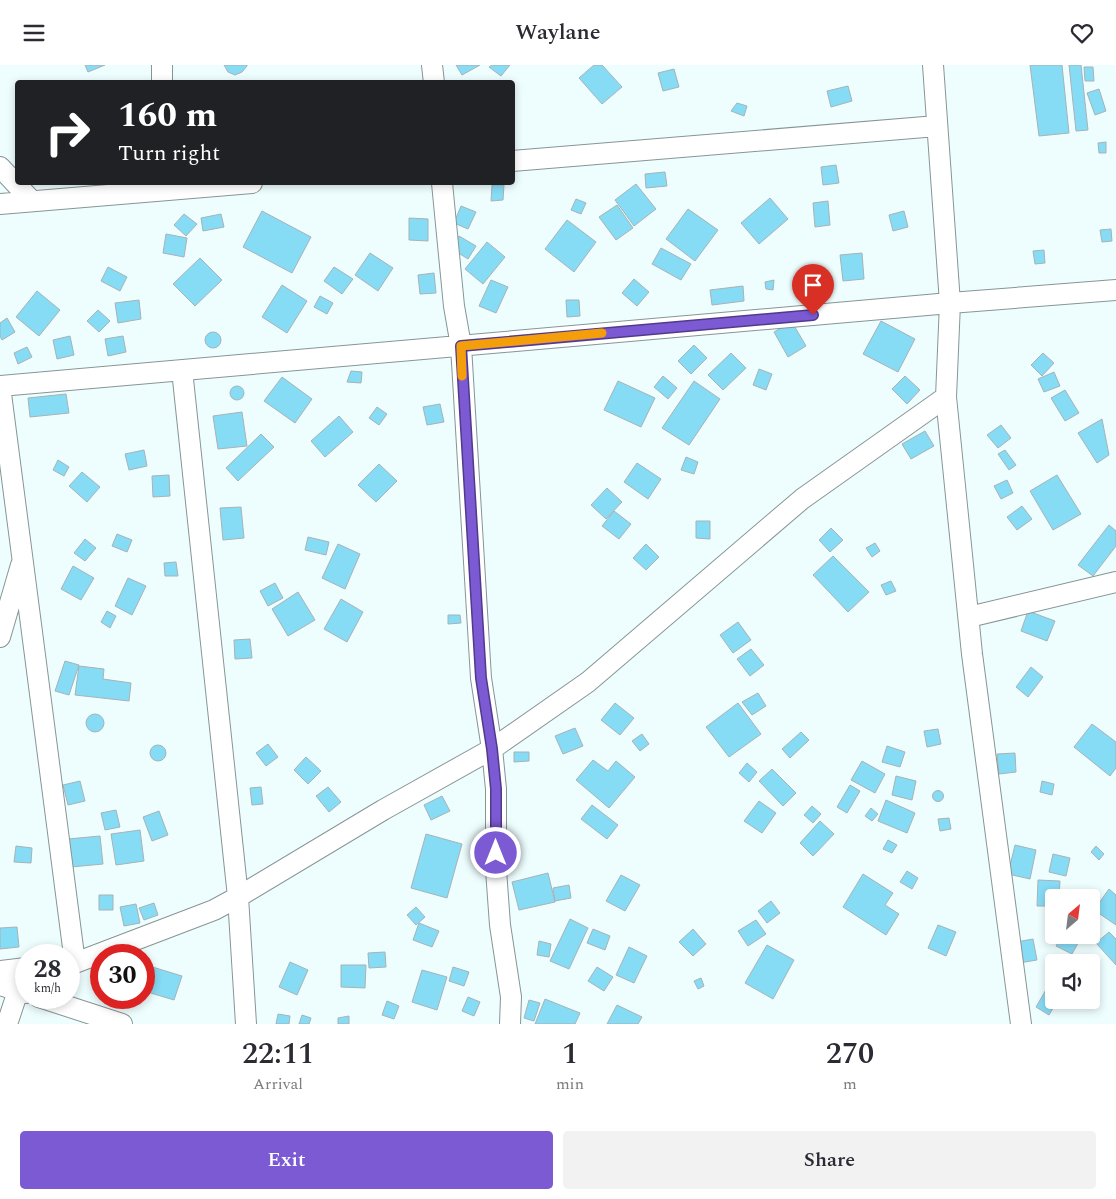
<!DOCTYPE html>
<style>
:root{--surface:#fff;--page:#f2f2f3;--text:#2b2b33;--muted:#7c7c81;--accent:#7c5ad4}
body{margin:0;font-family:Spectral,serif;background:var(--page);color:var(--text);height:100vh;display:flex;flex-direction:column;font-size:19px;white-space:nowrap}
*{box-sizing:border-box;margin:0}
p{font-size:16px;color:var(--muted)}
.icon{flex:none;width:28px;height:28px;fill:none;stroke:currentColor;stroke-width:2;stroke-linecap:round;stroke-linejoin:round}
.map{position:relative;height:959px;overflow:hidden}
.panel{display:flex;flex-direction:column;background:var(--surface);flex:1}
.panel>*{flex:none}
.hud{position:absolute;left:15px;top:15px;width:500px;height:105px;border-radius:5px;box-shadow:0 2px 8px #0003;background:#202124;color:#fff;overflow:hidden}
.needle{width:32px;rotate:28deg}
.tools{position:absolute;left:1045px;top:824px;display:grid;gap:10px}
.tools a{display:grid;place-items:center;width:55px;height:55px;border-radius:5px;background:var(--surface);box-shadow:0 2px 8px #0003;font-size:25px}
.speed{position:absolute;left:15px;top:879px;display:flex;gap:10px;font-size:25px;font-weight:700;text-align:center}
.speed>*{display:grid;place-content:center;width:65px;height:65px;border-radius:50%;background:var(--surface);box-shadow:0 2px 8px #0003;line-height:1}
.speed small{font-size:12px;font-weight:400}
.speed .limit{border:8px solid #d22;background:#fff;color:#111}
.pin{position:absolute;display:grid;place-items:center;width:42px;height:42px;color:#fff;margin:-51px -21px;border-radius:50% 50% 50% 0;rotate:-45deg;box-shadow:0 0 5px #0007}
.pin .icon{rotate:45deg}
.me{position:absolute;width:55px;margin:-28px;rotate:0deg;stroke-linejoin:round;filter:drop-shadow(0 0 4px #0008)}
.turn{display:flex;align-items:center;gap:18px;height:105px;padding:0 20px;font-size:22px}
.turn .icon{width:65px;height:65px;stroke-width:2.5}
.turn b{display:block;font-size:35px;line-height:42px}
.eta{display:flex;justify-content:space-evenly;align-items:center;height:85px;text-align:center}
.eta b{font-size:30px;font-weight:600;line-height:35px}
.cta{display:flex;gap:10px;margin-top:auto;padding:10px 20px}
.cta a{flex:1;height:58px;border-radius:5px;background:var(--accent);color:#fff;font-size:20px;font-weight:600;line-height:58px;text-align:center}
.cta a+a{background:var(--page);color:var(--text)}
header{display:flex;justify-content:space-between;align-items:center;height:65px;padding:0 20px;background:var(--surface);font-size:22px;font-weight:600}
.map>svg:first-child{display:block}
</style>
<header><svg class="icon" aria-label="menu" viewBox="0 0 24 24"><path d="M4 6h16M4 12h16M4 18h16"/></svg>Waylane<svg class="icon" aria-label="heart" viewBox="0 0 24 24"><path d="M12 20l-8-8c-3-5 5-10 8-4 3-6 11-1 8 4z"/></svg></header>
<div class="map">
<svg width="1116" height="959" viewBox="0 0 1116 959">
<rect width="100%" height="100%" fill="#eefdfe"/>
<path fill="#86dbf5" stroke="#a7b3b7" d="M85,0H105L88,7Z
M224,0H247V1L242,7L235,10L228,7Z
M456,0H480L462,10Z
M492,0H510L501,11L489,2Z
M594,0H602L622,22L602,39L579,13Z
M1030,0H1062L1069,68L1039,71Z
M1069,0H1081L1088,65L1076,66Z
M1084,2H1093L1094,16H1085Z
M674,4L679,22L663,26L658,8Z
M848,21L852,36L831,42L827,26Z
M1099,24L1106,46L1095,50L1087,28Z
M737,38L747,41L744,51L731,46Z
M1106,77V88H1099L1098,78Z
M836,100L839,118L823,120L821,102Z
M665,107L667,121L646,123L645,109Z
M636,119L656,144L634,161L615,135Z
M492,120H504L503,135L491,136Z
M770,133L788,154L759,179L741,158Z
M576,134L586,138L581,149L571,145Z
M828,136L830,160L815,162L813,138Z
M617,140L633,163L616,175L599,152Z
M461,141L476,147L468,164L454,158Z
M688,144L718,165L695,196L666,174Z
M262,146L311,172L292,208L243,182Z
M904,146L908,162L893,166L889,150Z
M184,149L197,159L186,171L174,160Z
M221,149L224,162L203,166L201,153Z
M409,153L428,154V176L409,175Z
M567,155L596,177L574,207L545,184Z
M1111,164L1112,176L1102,177L1100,165Z
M166,169L187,173L184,192L163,188Z
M459,171L476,181L468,194L452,184Z
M487,177L505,192L483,219L465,204Z
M661,183L691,199L681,215L652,199Z
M1044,185L1045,198L1035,199L1033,186Z
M370,188L393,203L378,226L355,210Z
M862,188L864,214L843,216L840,190Z
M200,193L222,215L195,241L173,219Z
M108,202L127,212L120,226L101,216Z
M334,202L353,214L342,229L324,216Z
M434,208L436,228L420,229L418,210Z
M634,214L649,227L637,241L622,228Z
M491,215L508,222L496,248L479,241Z
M774,215L773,225L766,224L765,217Z
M282,220L307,236L287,268L262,252Z
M743,221L744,236L712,240L710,225Z
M37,226L60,245L39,271L16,252Z
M320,231L333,238L327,249L314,242Z
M139,235L141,254L118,258L115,238Z
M566,235H579L580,251L567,252Z
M98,245L110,256L99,267L87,256Z
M7,253L15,267L2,275L0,271V258Z
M881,256L915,274L898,307L863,289Z
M792,257L806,281L788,292L774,267Z
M205 275a8 8 0 1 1 16 0a8 8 0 1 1-16 0Z
M70,271L74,290L57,294L53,275Z
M123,271L126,287L108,291L105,274Z
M694,280L707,293L691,309L678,296Z
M27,282L32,292L18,299L14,288Z
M731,288L746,303L723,325L708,310Z
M1043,288L1054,298L1042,311L1031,300Z
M759,304L772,309L766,325L753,320Z
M351,306L362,307L361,318L347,317Z
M1054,307L1060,321L1044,327L1038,314Z
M663,311L677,323L668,334L654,322Z
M905,311L920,325L907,339L892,324Z
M282,312L312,334L295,358L264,336Z
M618,316L655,333L641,362L604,345Z
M694,316L720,334L689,380L662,363Z
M230 328a7 7 0 1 1 14 0a7 7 0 1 1-14 0Z
M1065,325L1079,348L1065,356L1051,333Z
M66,329L69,348L30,352L28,333Z
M440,339L444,357L427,360L423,342Z
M377,342L387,349L379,360L369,353Z
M242,347L247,381L218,384L213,351Z
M339,351L353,367L325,392L311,376Z
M1102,354L1109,390L1097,398L1078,368Z
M1001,360L1011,373L998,383L987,370Z
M925,366L934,381L911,394L902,379Z
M261,369L274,382L238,416L226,403Z
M144,385L147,401L129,405L125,389Z
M1005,385L1016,400L1009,405L998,389Z
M686,392L698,397L694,409L681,405Z
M58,395L69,402L64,411L53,405Z
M637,398L661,414L648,434L624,417Z
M379,399L397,416L376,437L358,420Z
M82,407L100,422L87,437L69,421Z
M169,410L170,431L153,432L152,411Z
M1057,410L1081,449L1053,465L1030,426Z
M1007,415L1013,428L1001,434L994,421Z
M607,423L622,437L606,454L591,440Z
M1022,441L1032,454L1017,465L1007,452Z
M241,442L244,473L223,475L220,443Z
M614,446L631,459L619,474L602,461Z
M696,456H710V474L696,473Z
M1109,460L1116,466V481L1093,511L1078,500Z
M831,463L843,475L830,487L819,475Z
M117,469L132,475L127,487L112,481Z
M308,472L329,477L326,490L305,485Z
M85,474L96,483L85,496L74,488Z
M875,478L880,486L872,492L866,483Z
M338,479L360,489L345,524L322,513Z
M646,479L659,492L646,505L633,493Z
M833,491L869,527L848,547L813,510Z
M176,497L178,511H165L164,498Z
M73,501L94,513L81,535L61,524Z
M128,513L146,521L132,550L115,541Z
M891,516L896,526L886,530L881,520Z
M275,518L283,533L268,541L260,526Z
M298,527L315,555L288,571L272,544Z
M341,534L363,547L347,577L324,564Z
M107,546L116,551L110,563L101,557Z
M1028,546L1055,556L1047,576L1021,566Z
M448,550H460L461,558L448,559Z
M738,557L751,575L733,588L720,570Z
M250,574L252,593L235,594L234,575Z
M751,584L764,600L750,611L737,594Z
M65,596L79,600L69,630L55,626Z
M79,601L104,604L103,614L131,618L129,636L75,630Z
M1031,602L1043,612L1028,632L1016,622Z
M758,628L766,641L752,650L742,637Z
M615,638L634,653L620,670L601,655Z
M738,638L761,669L729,692L706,662Z
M86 658a9 9 0 1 1 18 0a9 9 0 1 1-18 0Z
M1092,659L1116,677V703L1110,711L1074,682Z
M575,663L583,681L563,689L555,671Z
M938,664L941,679L927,682L924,666Z
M801,667L809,675L790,693L782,684Z
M642,669L649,679L640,686L632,676Z
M268,679L278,692L266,701L256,688Z
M150 688a8 8 0 1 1 16 0a8 8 0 1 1-16 0Z
M887,681L905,687L900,702L882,697Z
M514,687H529V696L514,697Z
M1015,688L1016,707L999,709L997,689Z
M306,692L321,706L308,719L294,705Z
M593,695L608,706L616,696L635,712L609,743L576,715Z
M862,696L885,709L875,728L851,715Z
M747,698L757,707L749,717L739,708Z
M772,704L796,728L783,741L759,716Z
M896,711L916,716L912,735L892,730Z
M80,716L85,736L68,740L63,720Z
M1042,716L1054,719L1052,730L1040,727Z
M850,720L860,726L847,748L837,742Z
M261,722L263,739L252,740L250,723Z
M328,722L341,737L329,747L316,731Z
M932.5 731a5.5 5.5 0 1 1 11 0a5.5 5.5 0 1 1-11 0Z
M442,731L450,746L431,755L424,740Z
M886,735L915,748L907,768L878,756Z
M759,736L776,748L762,768L744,756Z
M592,740L618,760L607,774L581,754Z
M812,741L821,749L813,758L804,750Z
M871,743L878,749L872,756L865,751Z
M116,745L120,762L105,765L101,748Z
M159,746L168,770L152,776L143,752Z
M949,753L951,764L940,766L938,754Z
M820,756L834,769L813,791L800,778Z
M140,765L144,796L116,800L111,769Z
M426,769L462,779L447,833L411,823Z
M100,771L103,799L71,802L68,774Z
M888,775L897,780L892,788L883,784Z
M1015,780L1036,785L1030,814L1008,809Z
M16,781L32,783L31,798L14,797Z
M1096,781L1104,789L1099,795L1091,787Z
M1053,789L1070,793L1066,811L1049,807Z
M907,806L918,813L912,824L900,817Z
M548,808L555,837L519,845L512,817Z
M863,809L893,828L885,840L899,849L886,870L843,842Z
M621,810L640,820L625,846L606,836Z
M1038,815L1060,816L1059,832H1054V841H1037Z
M569,820L571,833L555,836L553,823Z
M1109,824L1116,830V860L1094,845Z
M99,830H113V845H99Z
M771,836L780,848L767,858L758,846Z
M154,838L158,850L144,855L139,843Z
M136,839L140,858L124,861L120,842Z
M416,842L425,852L416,860L407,850Z
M570,854L588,863L569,904L550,896Z
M756,855L766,869L748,881L738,866Z
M419,858L439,866L432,882L413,875Z
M938,860L956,867L946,891L928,883Z
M17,862L19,882L0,884V863Z
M593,864L610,871L605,885L587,878Z
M693,864L706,879L693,891L679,877Z
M1109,867L1116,874V900L1096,878Z
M1062,870H1075L1081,873L1072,889L1056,881Z
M1033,874L1037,895L1019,898L1016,877Z
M539,876L551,879L549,892L537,890Z
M767,880L794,895L773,934L745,918Z
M629,882L647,891L634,918L616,910Z
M385,887L386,902L369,903L368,888Z
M290,897L308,905L297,930L279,922Z
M146,900L182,911L174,935L144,926V909Z
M341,900H366L365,923L341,922Z
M453,902L469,907L464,921L449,916Z
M597,902L613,912L604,926L588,916Z
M422,905L447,912L437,945L412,937Z
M701,913L704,921L698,924L694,916Z
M1047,923L1054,928V935H1058L1049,950L1036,942Z
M468,932L480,937L474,951L462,946Z
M545,934L580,948L575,959H535Z
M529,935L540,938L534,956L524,953Z
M387,936L399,941L394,954L382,950Z
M617,940L642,952L638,959H607Z
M278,949L290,951L289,959H276Z
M302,950L311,953L309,959H299Z
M349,951V959H338V953Z"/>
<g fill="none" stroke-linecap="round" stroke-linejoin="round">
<defs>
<path id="street" d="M162,0V18
M432,0L434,18
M933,0L950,238L946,332L972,589L1021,959
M512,96L937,61
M0,102L32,136
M442,118L454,241L461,281L481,613L492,684L496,724V805L500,860L511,932L510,959
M0,139L252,118
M182,305L238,832L246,959
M0,321L950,238L1116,225
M0,321L75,898
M969,552L1116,517
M0,572L21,500
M69,899L75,898L214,845L238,832L383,745L492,684L588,617L802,434L946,332
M0,906L26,903
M0,920L26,928
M39,932L122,959
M7,959L18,926"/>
</defs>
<use href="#street" stroke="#889595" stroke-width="22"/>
<use href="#street" stroke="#fff" stroke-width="20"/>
</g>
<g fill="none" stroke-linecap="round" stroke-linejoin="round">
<defs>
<path id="route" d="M496,788V724L492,684L481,613L461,281L813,250"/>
</defs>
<use href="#route" stroke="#513a8a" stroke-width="12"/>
<use href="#route" stroke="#7c5ad4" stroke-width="9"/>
<path stroke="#f59e0b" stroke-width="9" d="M462,311L461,281L602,268"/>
</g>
</svg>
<div class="tools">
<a><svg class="needle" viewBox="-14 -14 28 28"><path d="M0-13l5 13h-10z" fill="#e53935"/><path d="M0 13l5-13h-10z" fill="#7c7c81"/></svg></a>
<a><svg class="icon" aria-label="sound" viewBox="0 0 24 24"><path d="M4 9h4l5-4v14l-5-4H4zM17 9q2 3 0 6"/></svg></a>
</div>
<div class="speed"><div>28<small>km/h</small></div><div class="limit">30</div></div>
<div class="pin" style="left:813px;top:250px;background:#d93025"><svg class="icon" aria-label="arrive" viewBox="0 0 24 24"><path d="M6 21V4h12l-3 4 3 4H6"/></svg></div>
<svg class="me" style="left:496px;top:788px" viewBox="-20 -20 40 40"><circle r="17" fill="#7c5ad4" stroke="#fff" stroke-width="3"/><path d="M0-11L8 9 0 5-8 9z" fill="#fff"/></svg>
<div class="hud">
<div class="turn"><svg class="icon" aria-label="right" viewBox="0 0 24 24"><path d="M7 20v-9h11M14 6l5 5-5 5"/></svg><div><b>160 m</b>Turn right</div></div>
</div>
</div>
<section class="panel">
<div class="eta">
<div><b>22:11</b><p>Arrival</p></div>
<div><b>1</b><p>min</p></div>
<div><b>270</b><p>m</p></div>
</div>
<div class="cta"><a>Exit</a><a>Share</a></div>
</section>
